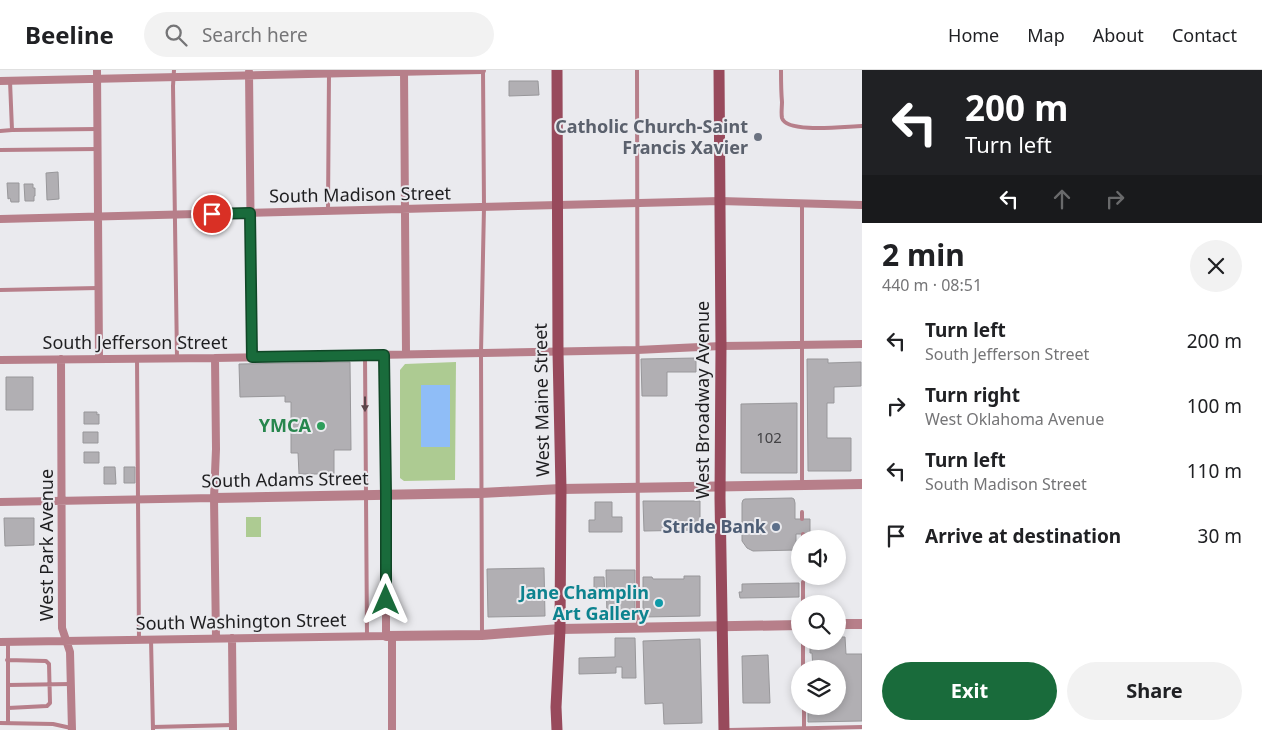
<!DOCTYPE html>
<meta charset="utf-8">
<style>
:root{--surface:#fff;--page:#f2f2f2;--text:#202124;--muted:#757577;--line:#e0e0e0;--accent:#196b3b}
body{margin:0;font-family:"Noto Sans",sans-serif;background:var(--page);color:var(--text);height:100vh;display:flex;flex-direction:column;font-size:19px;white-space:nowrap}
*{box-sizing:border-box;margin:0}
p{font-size:16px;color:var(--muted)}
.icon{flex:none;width:28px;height:28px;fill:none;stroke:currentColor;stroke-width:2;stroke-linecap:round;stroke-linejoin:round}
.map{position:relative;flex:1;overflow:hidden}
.sheet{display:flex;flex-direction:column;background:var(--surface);width:400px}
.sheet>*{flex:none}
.guide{background:#202124;color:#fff;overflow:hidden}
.controls{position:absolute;left:791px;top:460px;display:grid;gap:10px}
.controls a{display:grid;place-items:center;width:55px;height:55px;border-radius:50%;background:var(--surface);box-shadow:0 2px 8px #0003;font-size:25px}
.pin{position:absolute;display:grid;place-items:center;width:42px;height:42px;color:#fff;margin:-21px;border:2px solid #fff;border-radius:50%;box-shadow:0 1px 5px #0007}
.me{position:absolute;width:55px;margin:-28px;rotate:0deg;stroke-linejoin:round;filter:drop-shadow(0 0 4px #0008)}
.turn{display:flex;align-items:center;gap:18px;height:105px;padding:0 20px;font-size:22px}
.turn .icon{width:65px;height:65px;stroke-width:2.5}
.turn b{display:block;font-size:35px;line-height:42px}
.lanes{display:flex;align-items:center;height:48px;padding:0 20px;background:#0003;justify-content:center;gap:25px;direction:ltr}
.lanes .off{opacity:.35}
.round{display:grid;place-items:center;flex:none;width:52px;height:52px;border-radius:26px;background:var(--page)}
.overview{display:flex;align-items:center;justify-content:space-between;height:85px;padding:0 20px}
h1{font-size:30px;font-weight:700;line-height:38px}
.cta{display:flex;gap:10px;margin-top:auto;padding:10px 20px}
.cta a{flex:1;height:58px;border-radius:30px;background:var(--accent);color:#fff;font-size:20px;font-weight:700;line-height:58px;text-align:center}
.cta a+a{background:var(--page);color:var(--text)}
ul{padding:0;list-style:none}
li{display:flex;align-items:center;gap:15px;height:65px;padding:0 20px}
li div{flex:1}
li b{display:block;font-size:19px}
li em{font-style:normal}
header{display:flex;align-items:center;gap:30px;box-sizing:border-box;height:70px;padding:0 25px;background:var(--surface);border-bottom:1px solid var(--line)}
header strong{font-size:24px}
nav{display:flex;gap:28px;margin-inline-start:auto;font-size:18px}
.search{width:350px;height:45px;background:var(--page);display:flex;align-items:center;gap:12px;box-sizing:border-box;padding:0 18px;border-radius:28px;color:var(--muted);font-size:19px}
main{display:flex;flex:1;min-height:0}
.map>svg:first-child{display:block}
</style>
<header>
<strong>Beeline</strong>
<div class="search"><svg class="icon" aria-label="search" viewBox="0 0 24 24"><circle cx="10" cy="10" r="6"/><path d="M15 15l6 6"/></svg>Search here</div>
<nav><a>Home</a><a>Map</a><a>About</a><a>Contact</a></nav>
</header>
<main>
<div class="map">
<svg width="862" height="660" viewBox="0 0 862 660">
<rect width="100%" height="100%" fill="#eaeaee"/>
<path fill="#adcb92" d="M456,292L455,410L404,411L400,408V300L405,294Z
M246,447H261V467H246Z"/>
<path fill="#8fbdf7" d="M421,315H450V377H421Z"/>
<path fill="#b1afb3" stroke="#98979a" d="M509,11H538L539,25L509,26Z
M58,102L59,129L47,130L46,103Z
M7,113H19V132H11L10,128L8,129Z
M24,114H33V118H35V126H34V131H25Z
M696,288V302H667V326H642L641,289Z
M807,289H828V293L861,292V316L834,317V333H827V368H851V401H808Z
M350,292L351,380H334V404H299L298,383H291V332H285V326L240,327L239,294Z
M6,307H33V340H6Z
M797,333V403H741V334Z
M84,342H97V345L99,344V354H84Z
M83,362H98V373H83Z
M84,382H99V393H84Z
M104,397H115L116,414H104Z
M124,397H135V413H124Z
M792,428L794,429L795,433V449H810V464H796V480L753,481L747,478L742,471V433L743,430L745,429Z
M643,431H700V460L644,461Z
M595,432H612V447H622V462H589V450H595Z
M4,448H34V475L5,476Z
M544,498L545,546L488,547L487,499Z
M606,500H635V547L607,548Z
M684,506H700V546L643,547V507H652L653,509H684Z
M594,507H604L605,529H594Z
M799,513V527L740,528L739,522H742V514Z
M838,567H845L846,584H862V651L808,652V636H838V599H813L812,583H810V571H838Z
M615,568H635L636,608H622V597H616V603L579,604V588L615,587Z
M700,569L702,653L664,654L663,633L645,634L643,571Z
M768,585L770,633H743L742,586Z"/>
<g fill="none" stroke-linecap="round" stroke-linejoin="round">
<path stroke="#b77f8a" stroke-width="4" d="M174,0L173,16L177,288
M637,0L638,558
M781,0C781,11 781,21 782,32C782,37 781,43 782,48C787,64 848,56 862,56
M10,11L12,60L97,59
M0,61L12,60
M0,80L98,79
M802,133V413
M328,140L329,2
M0,220L98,218
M365,285L367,566
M137,288L139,570
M802,449V442
M803,464V469
M803,534V512
M482,565L481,283L484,137L483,0
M151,569L153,660
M803,571V599
M8,572V653
M7,590L46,591L49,594L50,633L47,636L8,638
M8,615L71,614
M804,636V658
M0,653L53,654L71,658
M153,657L233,655
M729,660L862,657"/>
<path stroke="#b77f8a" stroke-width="8" d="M97,0L99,288
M404,0L406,284
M249,2L252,287
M0,11L482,0
M0,149L720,131L862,135
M215,288L216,379L214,428L216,568
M61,289L62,558L70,582L72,660
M0,290L215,288L637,280L721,276L862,274
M0,432L214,428
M232,568L233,660
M0,572L386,566V424L384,285
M392,660V566"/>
<path stroke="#b77f8a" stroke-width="10" d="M214,428L481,423L561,419L862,414
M838,554H862
M386,566L482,565L560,559L800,555"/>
<path stroke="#984a5c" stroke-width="11" d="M719,0L721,276L720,428L724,660
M557,660L556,637L560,559L561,419L558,282L557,0"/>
</g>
<defs><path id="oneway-solid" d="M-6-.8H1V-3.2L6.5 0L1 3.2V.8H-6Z" transform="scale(1.25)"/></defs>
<use fill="#5b454a" href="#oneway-solid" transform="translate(365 334) rotate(90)"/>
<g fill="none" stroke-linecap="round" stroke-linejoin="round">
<defs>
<path id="route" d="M212,144L250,143L252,287L384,285L386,424V530"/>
</defs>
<use href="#route" stroke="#104626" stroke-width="12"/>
<use href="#route" stroke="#196b3b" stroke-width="9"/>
</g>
<circle fill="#6b7280" stroke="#eaeaee" stroke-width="2" cx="758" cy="67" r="5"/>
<circle fill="#2e9e5b" stroke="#eaeaee" stroke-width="2" cx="321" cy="356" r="5"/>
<circle fill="#5c6f8a" stroke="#eaeaee" stroke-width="2" cx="776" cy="457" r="5"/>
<circle fill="#0f9aa8" stroke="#eaeaee" stroke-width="2" cx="659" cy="533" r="5"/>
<g text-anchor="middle" stroke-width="4" stroke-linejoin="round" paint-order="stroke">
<g font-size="15" fill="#434245">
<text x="769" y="373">102</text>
</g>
<g font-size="18" font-weight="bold" fill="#5b616d" stroke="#eaeaee" text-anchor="end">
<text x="748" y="63">Catholic Church-Saint<tspan x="748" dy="21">Francis Xavier</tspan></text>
</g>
<g font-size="18" fill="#1e1e20" stroke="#eaeaee">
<text transform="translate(360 125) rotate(-1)" y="6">South Madison Street</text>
<text x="135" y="279">South Jefferson Street</text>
<text transform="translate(542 330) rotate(-91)" y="6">West Maine Street</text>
<text transform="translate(703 330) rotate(-90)" y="6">West Broadway Avenue</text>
<text transform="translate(285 410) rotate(-1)" y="6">South Adams Street</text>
<text transform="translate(47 475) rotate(-90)" y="6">West Park Avenue</text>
<text transform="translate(241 552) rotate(-1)" y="6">South Washington Street</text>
</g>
<g font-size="18" font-weight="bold" fill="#27864d" stroke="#eaeaee" text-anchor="end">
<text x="311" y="362">YMCA</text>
</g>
<g font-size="18" font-weight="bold" fill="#4e5e75" stroke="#eaeaee" text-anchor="end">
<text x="766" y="463">Stride Bank</text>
</g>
<g font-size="18" font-weight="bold" fill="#0d838f" stroke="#eaeaee" text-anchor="end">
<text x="649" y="529">Jane Champlin<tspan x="649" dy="21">Art Gallery</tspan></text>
</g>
</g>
</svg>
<div class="controls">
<a><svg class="icon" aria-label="sound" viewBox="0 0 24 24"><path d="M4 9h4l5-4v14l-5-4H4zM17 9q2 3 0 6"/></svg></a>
<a><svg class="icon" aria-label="search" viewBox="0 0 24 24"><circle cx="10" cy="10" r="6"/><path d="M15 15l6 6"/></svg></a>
<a><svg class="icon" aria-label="layers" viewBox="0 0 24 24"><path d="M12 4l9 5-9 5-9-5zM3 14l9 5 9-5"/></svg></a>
</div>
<div class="pin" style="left:212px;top:144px;background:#d93025"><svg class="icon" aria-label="arrive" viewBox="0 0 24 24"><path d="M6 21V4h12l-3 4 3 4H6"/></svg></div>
<svg class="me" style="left:386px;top:530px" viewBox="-20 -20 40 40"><path d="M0-17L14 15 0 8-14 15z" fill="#196b3b" stroke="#fff" stroke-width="4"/></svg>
</div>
<section class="sheet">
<div class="guide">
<div class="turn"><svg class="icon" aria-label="left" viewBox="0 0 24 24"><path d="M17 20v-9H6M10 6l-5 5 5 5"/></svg><div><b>200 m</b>Turn left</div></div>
<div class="lanes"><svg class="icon" aria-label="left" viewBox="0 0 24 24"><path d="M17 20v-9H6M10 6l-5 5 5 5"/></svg><svg class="icon off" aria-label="ahead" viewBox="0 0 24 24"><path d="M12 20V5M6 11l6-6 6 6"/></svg><svg class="icon off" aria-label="right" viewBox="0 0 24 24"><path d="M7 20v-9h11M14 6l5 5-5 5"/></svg></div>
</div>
<div class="overview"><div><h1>2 min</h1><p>440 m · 08:51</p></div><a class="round"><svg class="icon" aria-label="close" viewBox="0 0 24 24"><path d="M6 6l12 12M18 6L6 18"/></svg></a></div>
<ul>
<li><svg class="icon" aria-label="left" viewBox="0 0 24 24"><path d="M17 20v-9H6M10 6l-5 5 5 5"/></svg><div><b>Turn left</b><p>South Jefferson Street</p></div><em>200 m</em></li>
<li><svg class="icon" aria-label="right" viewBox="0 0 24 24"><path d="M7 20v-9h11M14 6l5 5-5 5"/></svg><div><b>Turn right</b><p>West Oklahoma Avenue</p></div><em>100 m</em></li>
<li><svg class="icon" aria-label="left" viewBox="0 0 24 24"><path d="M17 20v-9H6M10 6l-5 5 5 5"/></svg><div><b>Turn left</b><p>South Madison Street</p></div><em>110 m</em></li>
<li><svg class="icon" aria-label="arrive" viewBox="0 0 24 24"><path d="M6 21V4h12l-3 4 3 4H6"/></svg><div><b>Arrive at destination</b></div><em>30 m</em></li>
</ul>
<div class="cta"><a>Exit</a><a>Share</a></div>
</section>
</main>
